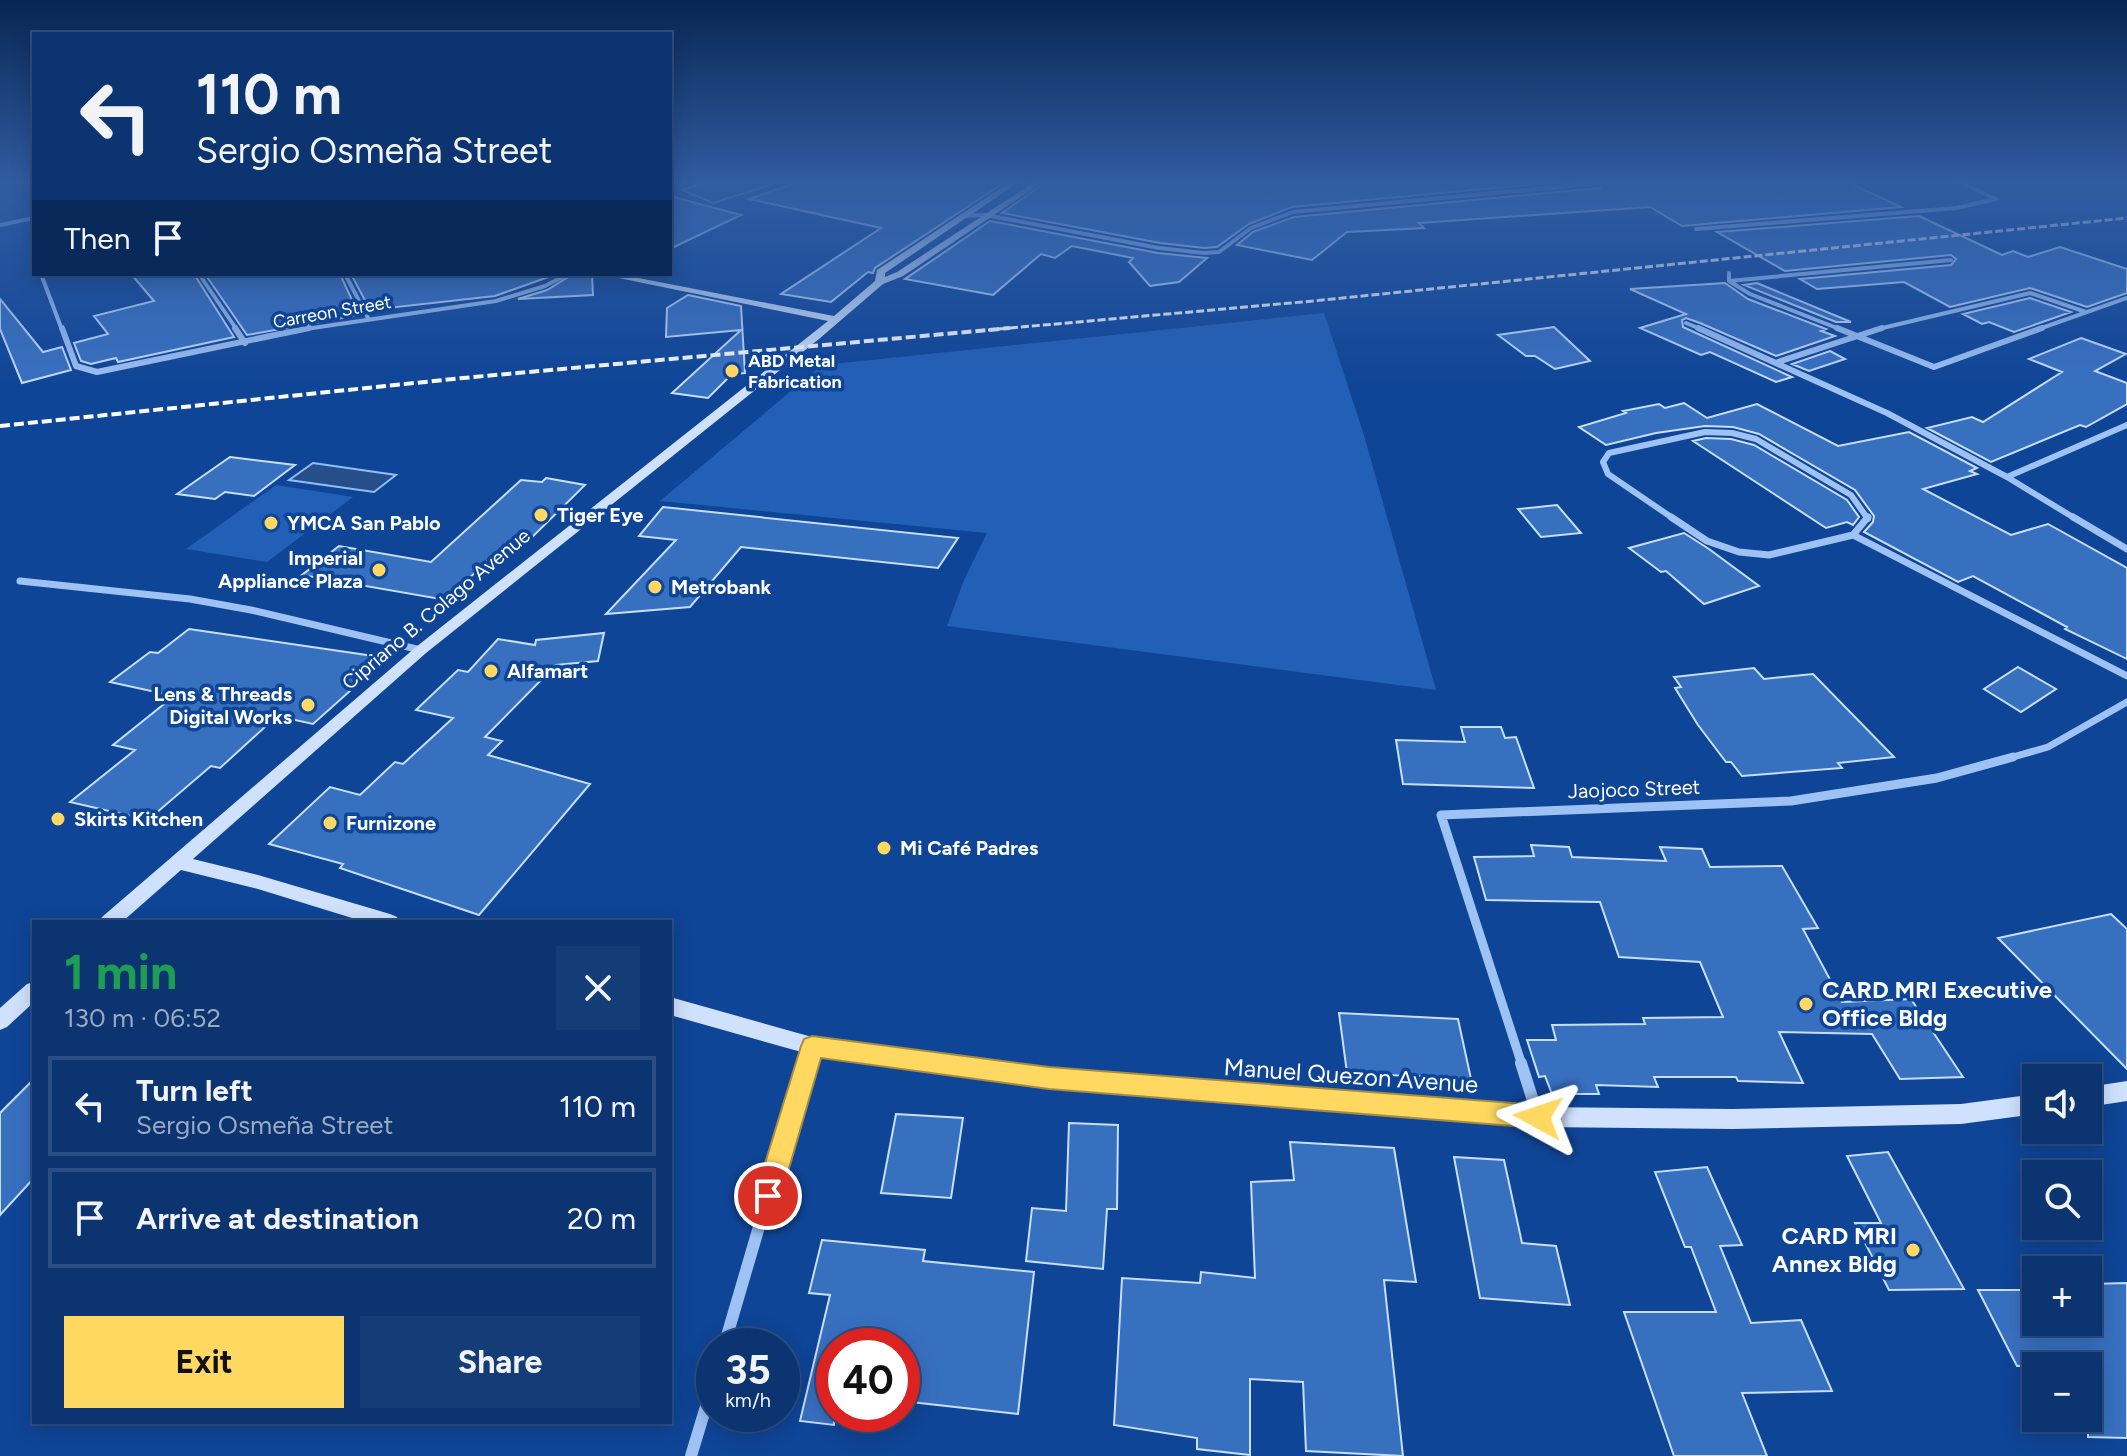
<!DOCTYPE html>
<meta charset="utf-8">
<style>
:root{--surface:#0b3471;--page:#143c76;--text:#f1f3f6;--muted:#9aaac3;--line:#2b4f84;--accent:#ffd862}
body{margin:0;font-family:Figtree,sans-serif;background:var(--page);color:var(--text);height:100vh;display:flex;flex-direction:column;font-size:30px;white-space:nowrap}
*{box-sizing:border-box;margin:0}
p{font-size:26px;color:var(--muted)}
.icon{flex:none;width:44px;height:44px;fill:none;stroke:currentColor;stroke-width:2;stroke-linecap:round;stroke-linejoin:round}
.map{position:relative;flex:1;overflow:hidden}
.drawer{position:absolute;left:32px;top:920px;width:640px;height:504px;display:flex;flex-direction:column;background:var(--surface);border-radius:0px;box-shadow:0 4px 20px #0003,0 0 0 2px var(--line)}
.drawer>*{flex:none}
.hud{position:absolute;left:32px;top:32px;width:640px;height:244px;border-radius:0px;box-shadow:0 4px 20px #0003,0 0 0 2px var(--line);background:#0b3471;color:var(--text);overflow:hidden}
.controls{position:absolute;left:2022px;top:1064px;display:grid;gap:16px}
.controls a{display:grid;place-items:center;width:80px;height:80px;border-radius:0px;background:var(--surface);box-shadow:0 4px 20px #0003,0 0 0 2px var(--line);font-size:40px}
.speed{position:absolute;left:696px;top:1328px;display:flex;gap:16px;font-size:40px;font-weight:700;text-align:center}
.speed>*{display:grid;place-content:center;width:104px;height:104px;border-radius:50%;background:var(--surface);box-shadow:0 4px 20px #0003,0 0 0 2px var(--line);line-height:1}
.speed small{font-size:20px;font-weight:400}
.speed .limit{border:12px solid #d22;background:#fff;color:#111}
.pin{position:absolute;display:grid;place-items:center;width:68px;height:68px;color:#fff;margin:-34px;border:4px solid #fff;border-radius:50%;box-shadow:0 2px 8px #0007}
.me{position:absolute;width:88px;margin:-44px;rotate:275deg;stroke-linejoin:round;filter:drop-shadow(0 0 6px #0008)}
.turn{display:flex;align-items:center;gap:28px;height:168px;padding:0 32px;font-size:36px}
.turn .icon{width:104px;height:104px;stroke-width:2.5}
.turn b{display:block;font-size:56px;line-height:68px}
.then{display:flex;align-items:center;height:76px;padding:0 32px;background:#0003;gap:16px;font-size:30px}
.round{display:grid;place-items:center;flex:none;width:84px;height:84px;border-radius:0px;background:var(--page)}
.head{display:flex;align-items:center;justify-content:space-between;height:136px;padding:0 32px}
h1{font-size:48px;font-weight:700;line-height:60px;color:#1e9e55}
.action{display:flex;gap:16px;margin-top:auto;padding:16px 32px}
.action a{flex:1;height:92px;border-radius:0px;background:var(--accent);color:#111;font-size:32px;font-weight:700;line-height:92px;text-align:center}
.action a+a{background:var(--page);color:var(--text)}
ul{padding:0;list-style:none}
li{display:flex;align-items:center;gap:24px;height:100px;margin:0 16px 12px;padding:0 16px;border:4px solid var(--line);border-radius:0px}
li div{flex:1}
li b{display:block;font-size:30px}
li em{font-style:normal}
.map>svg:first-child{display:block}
</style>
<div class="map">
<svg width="2127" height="1456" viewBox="0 0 2127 1456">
<rect width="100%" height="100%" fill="#0f4597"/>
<path fill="#225fb7" d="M1324,313L1363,432L1436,690L947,626L964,580L987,533L660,501L822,365Z
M276,485L353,497L267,562L186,549Z"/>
<path fill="#264e8b" stroke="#90bdf8" stroke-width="2" d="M709,182H780L713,203L682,190Z
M313,463L396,475L374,492L289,480Z"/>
<path fill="#3870c0" stroke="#c7defe" stroke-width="2" d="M798,182H1005L875,268L873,273L868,272L831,302L781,294L881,228L749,199Z
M1046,182H1557L1292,207L1249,224L1217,247L1204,248L1160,243L1002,213Z
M1605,182H1847L1901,207L1682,226L1650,207L1419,223L1424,228L1347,232L1312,260L1237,245L1253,232L1294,217L1600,188Z
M670,196L741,215L670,249Z
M1919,216L2002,255L2013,251L2028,257L2060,247L2127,269V293L2087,307L2030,288L1950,307L1904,282L1817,289L1800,279L1951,265L1956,259L1951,255L1785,271L1717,232Z
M990,221L1158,253L1207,258L1179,282L1150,286L1129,262L1133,258L1072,246L1055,258L1041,254L993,295L905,279Z
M131,274H194L234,337L118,362L116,358L91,364L81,361L74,343L108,334L94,316L154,301Z
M205,274H340L359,315L247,335Z
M351,274H557L495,296L370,310Z
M573,274H592L593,295L518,299L547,290Z
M1725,283L1748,299L1826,329L1821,331L1835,336L1776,356L1700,323L1686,318L1682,320L1683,327L1696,333L1792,377L1776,382L1710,352L1701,355L1640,328L1686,314L1630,289Z
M1757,283L1851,322H1836L1744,285Z
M688,295L741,306L745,373L732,374L708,398L672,393L741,330L666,337L667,308Z
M2030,298L2071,312L2014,332L1989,322L1982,324L1963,314Z
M0,299L43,352L62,347L71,370L22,383L0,329Z
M1554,327L1590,361L1555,369L1535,356H1526L1498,335Z
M2081,338L2126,354L2095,371L2127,383V404L2086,427L2080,425L1991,462L1927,428L1972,417L1983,422L2062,372L2029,359Z
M1830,351L1845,359L1809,371L1792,364Z
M1684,403L1707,418L1757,404L1838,446L1909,432L1977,468L1970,471L1977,474L1923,489L2011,535L2048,524L2127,568V659L2065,629L2067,627L1973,576L1958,582L1864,532L1873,522L1874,516L1855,490L1759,434L1733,427L1705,426L1656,433L1606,445L1579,427L1626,413L1623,411L1659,404L1665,408Z
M1706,438L1731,439L1754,445L1847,500L1859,517L1853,525L1847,522L1826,528L1693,441Z
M230,457L295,465L254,496L225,492L215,499L177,494Z
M546,478L585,485L516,553L499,550L446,600L302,575L339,546L431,562L521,480L542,482Z
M1557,505L1581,533L1541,537L1518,509Z
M663,507L958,538L938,568L741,547L690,607L606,614L676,540L639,536Z
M1684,533L1709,549L1759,586L1704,604L1666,571L1661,572L1629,548Z
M189,629L387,658L313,724L277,716L220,768L211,766L148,820L70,802L135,750L113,745L174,696L110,682L150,652L158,653Z
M604,633L598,661L556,665L485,737L502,741L488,755L590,784L479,915L340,868L343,864L269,844L330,787L360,795L395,762L403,764L453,718L416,710L458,670L468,672L498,639L535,645L536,640Z
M2018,667L2056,689L2021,712L1984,689Z
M1754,668L1764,679L1813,674L1894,757L1838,763L1842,768L1742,776L1731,762H1726L1698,725L1675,688L1681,687L1674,677Z
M1461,727H1501L1505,738L1516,737L1534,788L1403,784L1396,740L1465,742Z
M1531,845L1569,847L1572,857L1666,861L1660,847L1702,849L1710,867L1782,866L1818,928L1803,929L1842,1002L1911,999L1963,1077L1900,1079L1872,1034L1779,1032L1803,1083L1738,1081L1736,1077H1654L1658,1087L1596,1085L1599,1094H1552L1545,1076L1539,1077L1527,1040H1556L1552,1025L1645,1024L1643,1018L1723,1017L1700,962L1619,957L1600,902L1486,900L1474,857L1534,856Z
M2111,914L2127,929V1069L1998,938Z
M1339,1013L1458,1019L1471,1079L1347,1073Z
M34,1079V1178L0,1215V1113Z
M896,1114L963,1118L951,1198L881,1193Z
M1069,1123L1118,1125L1117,1209H1107L1103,1269L1026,1261L1032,1208L1066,1211Z
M1290,1142L1394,1148L1416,1282L1384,1280L1403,1456L1306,1451L1303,1382L1250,1379V1455L1197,1449V1438L1114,1425L1122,1278L1200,1283L1201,1272L1255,1278L1251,1182L1294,1180Z
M1888,1152L1964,1289L1889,1290L1855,1223H1881L1847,1156Z
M1454,1157L1504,1160L1522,1243L1556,1246L1570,1305L1480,1298Z
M1707,1167L1742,1245L1720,1246L1751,1323L1801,1320L1832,1391L1742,1393L1767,1456H1674L1624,1312H1716L1691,1247H1685L1655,1172Z
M822,1240L925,1250L923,1261L1034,1272L1018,1414L902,1401V1346H834V1425L800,1421L830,1295L809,1293Z
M2127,1283V1438L2088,1437V1366H2017L1978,1290H2036V1322H2088V1284Z"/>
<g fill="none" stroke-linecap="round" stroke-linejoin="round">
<path stroke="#9fc2f4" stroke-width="4" d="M1960,182L1996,199
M962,216L986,215L1159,248L1204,253L1219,252L1251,228L1293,212L1600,183
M0,225L34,218
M1696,229L1956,208L1996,199
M1729,273V281L1750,294L1842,330
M41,274L62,330
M199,274L237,330
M345,274L368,318
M1729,281L1951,260
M1686,323L1703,330
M299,330L496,301L545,286L568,274
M1874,330L2030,293L2086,312
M2036,330L2127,298"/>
<path stroke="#9fc2f4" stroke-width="6" d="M62,328L76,366L97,372L309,328
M235,328L245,343
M1698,328L1887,413L2007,477L2076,519
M1837,328L1934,367L2042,328
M1778,362L1882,328
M2007,477L2127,425
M1674,519L1608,474L1603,462L1609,453L1705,432L1732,433L1756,439L1851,495L1868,519"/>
<path stroke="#9fc2f4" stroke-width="7" d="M1671,517L1707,541L1739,552L1769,555L1853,535L1868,517
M2073,517L2127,549
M1853,535L2127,676
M20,581L190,599L251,610L421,650
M2006,759L2048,747L2127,702"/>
<path stroke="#9fc2f4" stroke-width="9" d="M807,1065L812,1047
M1522,1065L1441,815L1791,801L1937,778L2013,757"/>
<path stroke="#9fc2f4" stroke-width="12" d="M1521,1063L1538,1116
M724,1346L807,1063
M691,1456L714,1380"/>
<path fill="#cfe1fd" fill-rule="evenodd" d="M1010,182H1019L885,273V277L897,272L1034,182H1043L903,276L883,284L819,339L426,653L193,859L258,875L390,914L397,917L399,922H365L258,889L181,870L122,922H100L102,917L416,647L828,321L599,274H618L834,316L875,281L877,270Z
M34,982V1002L7,1027L0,1030V1008L27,984Z
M670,997L812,1037L1049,1068L1538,1107L1733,1109L1961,1104L2036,1094V1114L1961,1124L1733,1129L1538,1127L1049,1088L812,1055L670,1015Z
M2127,1081V1101L2088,1107V1087Z"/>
<path stroke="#fff" stroke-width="3" stroke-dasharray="8 3" stroke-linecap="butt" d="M988,330L1313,301L2127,218"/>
<path stroke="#fff" stroke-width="4" stroke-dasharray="10 4" stroke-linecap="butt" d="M0,426L463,378L1010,328"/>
</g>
<linearGradient id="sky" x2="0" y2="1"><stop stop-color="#082653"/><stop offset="0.47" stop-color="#315ca1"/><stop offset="1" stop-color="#315ca1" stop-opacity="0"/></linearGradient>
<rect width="2127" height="386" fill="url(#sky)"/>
<path fill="#ffd862" stroke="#a68c40" stroke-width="2" d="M812,1036L1049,1067L1538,1105L1547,1109L1550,1117L1547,1125L1538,1128L1049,1089L821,1058L781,1196L777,1205L768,1209L759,1205L755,1196L801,1046L804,1039Z"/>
<g fill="#ffd862" stroke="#0f4597" stroke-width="3">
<circle cx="732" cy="371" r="8"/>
<circle cx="541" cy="515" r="8"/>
<circle cx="271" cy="523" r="8"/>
<circle cx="379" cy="570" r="8"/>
<circle cx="655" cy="587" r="8"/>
<circle cx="491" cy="671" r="8"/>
<circle cx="308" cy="705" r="8"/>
<circle cx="58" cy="819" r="8"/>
<circle cx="330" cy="823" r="8"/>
<circle cx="884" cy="848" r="8"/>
<circle cx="1806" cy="1004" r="8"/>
<circle cx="1913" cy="1250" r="8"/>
</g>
<g text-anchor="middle" stroke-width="7" stroke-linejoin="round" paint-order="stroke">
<g font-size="18" fill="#fff" stroke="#0f4597">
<text transform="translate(332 312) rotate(-10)" y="6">Carreon Street</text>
</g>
<g font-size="18" font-weight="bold" fill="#fff" stroke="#0f4597" text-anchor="start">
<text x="748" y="367">ABD Metal<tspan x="748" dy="21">Fabrication</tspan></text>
</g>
<g font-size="20" font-weight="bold" fill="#fff" stroke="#0f4597" text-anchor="start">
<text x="557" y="522">Tiger Eye</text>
<text x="287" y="530">YMCA San Pablo</text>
<text x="363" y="565" text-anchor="end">Imperial<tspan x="363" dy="23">Appliance Plaza</tspan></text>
<text x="671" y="594">Metrobank</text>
<text x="507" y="678">Alfamart</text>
<text x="292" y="701" text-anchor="end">Lens &amp; Threads<tspan x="292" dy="23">Digital Works</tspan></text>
<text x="74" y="826">Skirts Kitchen</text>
<text x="346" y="830">Furnizone</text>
<text x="900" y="855">Mi Café Padres</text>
</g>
<g font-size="20" fill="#fff" stroke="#0f4597">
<text transform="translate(436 609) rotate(-40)" y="7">Cipriano B. Colago Avenue</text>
<text transform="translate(1634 789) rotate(-2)" y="7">Jaojoco Street</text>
</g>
<g font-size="24" font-weight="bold" fill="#fff" stroke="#0f4597" text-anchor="start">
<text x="1822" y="998">CARD MRI Executive<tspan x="1822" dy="28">Office Bldg</tspan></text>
<text x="1897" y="1244" text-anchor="end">CARD MRI<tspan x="1897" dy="28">Annex Bldg</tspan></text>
</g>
<g font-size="24" fill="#fff" stroke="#0f4597">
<text transform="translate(1351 1076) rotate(4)" y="8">Manuel Quezon Avenue</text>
</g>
</g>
</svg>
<div class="controls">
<a><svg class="icon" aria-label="sound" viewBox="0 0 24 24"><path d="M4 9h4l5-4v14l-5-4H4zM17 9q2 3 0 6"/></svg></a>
<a><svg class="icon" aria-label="search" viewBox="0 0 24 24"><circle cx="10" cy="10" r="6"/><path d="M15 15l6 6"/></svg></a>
<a>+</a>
<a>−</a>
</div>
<div class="speed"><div>35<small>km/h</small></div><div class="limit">40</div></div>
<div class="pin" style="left:768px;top:1196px;background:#d93025"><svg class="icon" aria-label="arrive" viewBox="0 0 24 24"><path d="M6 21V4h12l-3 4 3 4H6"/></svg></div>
<svg class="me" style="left:1538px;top:1117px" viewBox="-20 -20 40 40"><path d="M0-17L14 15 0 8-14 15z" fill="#ffd862" stroke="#fff" stroke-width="4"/></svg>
<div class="hud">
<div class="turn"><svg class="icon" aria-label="left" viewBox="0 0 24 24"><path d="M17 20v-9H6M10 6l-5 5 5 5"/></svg><div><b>110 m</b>Sergio Osmeña Street</div></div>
<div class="then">Then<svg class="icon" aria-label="arrive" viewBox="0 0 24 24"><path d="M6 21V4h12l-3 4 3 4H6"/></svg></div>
</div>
<section class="drawer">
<div class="head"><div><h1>1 min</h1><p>130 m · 06:52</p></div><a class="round"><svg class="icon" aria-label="close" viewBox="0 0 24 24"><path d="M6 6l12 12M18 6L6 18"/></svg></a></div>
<ul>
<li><svg class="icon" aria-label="left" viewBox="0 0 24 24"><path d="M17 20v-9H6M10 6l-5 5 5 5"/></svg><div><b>Turn left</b><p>Sergio Osmeña Street</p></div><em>110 m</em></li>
<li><svg class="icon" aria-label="arrive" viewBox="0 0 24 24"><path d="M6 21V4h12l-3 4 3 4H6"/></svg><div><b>Arrive at destination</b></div><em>20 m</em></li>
</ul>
<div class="action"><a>Exit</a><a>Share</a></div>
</section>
</div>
